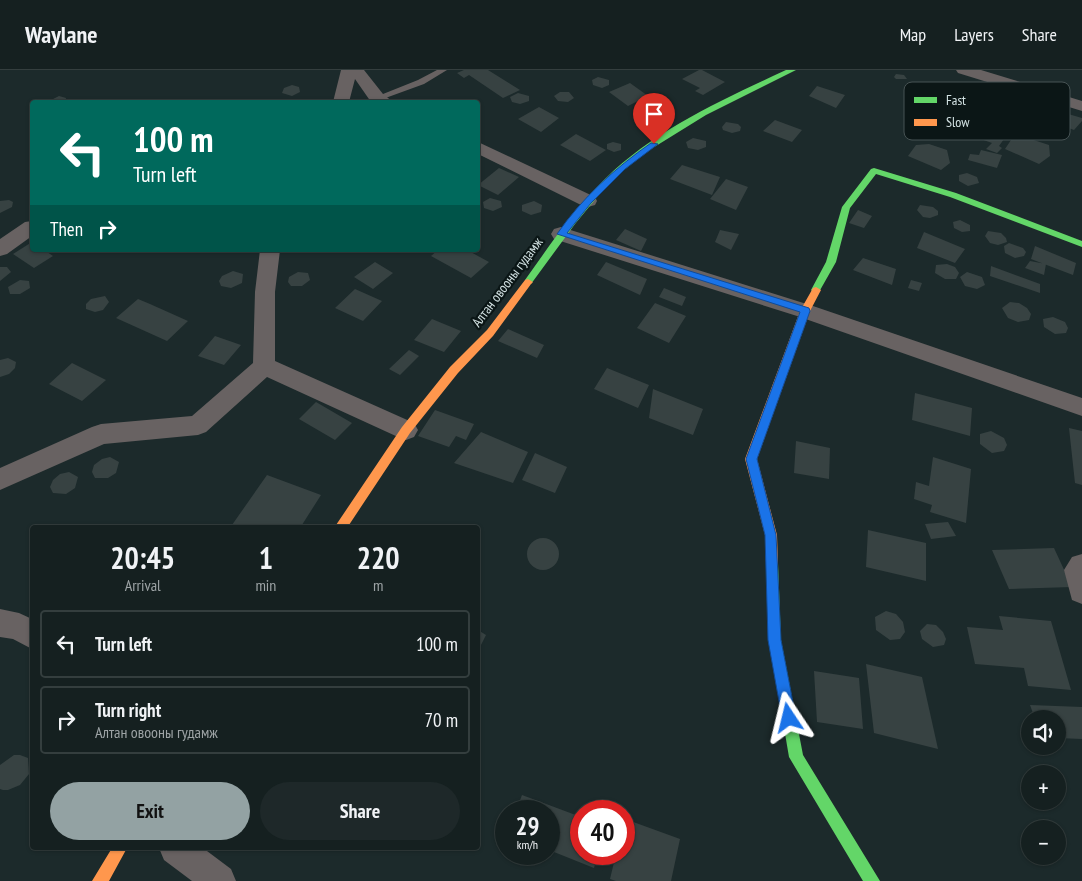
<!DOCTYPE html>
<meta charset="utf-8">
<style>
:root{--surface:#152020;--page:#1e2829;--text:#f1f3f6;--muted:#9da3a5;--line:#343e3e;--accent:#93a2a3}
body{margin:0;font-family:"PT Sans Narrow",sans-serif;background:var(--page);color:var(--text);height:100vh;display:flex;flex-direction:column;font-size:19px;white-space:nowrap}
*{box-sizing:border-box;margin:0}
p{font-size:16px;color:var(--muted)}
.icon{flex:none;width:28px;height:28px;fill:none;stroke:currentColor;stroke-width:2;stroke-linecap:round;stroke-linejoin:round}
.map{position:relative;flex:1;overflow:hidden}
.drawer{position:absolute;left:30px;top:455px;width:450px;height:325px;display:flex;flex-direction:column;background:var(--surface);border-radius:5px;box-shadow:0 1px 4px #0004,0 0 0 1px var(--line)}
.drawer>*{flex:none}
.hud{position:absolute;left:30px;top:30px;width:450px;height:152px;border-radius:5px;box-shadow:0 1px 4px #0004,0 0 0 1px var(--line);background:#00695c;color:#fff;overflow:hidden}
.fabs{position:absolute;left:1021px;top:640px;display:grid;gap:10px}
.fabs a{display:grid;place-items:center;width:45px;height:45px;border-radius:50%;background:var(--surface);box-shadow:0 1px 4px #0004,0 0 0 1px var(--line);font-size:25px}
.speed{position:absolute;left:495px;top:730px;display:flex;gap:10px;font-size:25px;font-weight:700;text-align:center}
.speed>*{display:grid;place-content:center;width:65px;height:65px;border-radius:50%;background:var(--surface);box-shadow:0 1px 4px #0004,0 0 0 1px var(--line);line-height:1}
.speed small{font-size:12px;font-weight:400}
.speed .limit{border:8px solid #d22;background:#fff;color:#111}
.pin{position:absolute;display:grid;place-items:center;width:42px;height:42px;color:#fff;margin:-51px -21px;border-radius:50% 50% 50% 0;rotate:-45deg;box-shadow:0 0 5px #0007}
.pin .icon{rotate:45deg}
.me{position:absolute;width:55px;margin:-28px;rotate:350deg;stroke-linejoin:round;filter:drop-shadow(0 0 4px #0008)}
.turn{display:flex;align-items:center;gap:18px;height:105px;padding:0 20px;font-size:22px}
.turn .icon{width:65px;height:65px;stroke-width:2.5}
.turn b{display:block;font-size:35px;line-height:42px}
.then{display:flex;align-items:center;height:48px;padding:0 20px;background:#0003;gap:10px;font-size:19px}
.eta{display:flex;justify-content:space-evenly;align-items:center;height:85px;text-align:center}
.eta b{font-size:30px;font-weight:800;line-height:35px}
.cta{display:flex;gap:10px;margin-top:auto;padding:10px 20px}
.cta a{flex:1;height:58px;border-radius:30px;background:var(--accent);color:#111;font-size:20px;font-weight:800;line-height:58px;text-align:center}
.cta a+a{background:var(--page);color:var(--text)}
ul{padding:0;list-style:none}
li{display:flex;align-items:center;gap:15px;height:68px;margin:0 10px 8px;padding:0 10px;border:2px solid var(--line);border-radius:5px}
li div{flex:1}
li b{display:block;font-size:19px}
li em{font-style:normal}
header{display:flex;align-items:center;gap:30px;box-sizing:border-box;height:70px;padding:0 25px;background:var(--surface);border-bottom:1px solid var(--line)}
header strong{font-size:24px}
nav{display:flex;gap:28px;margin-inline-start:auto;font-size:18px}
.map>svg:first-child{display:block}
</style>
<header>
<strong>Waylane</strong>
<nav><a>Map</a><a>Layers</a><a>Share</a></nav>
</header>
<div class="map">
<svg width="1082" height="811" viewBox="0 0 1082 811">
<rect width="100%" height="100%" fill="#1c2a2b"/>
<path fill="#374242" d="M464,0H488L520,20L503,28L469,5L464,8L457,3Z
M699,0H702L725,12L703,25L695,21L700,18L682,9Z
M896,4L904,5L907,9H896L894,7Z
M598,7L609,10V15L602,18L593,15L592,10Z
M630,13L655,31L644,36L638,31L628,36L609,22Z
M292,15L299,17L300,22L292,26L282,23L284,18Z
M817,16L845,25L836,38L809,26Z
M560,22H569L574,28L568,32L558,31L554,26Z
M518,23L529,26V31L520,34L512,32L510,27Z
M59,26L66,28L65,32H47Z
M539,37L559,48L541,62L518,49Z
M1051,39L1082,48V51L1074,60L1047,50Z
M775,50L802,60L792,72L763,61Z
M726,52L738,54L741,57L740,61L732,63L723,60L722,57Z
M982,53L1009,62L999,76L1002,78L997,83L986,79L992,73L972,66Z
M576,64L606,80L590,91L560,75Z
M1015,64L1049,75L1050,86L1039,94L1005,79Z
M693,68L706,71V77L698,80L688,78L686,72Z
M613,72L621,74V80L614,82L607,79V74Z
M929,74L947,80L950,93L941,100L908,86L916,75Z
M981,80L1002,85L997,98L968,90L970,84L979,85Z
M682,95L720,107L712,125L670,109Z
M499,98L519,107L498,125L478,115Z
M967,103L977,107L979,113L968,116L959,111V105Z
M726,109L748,117L736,140L710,129Z
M490,128L501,131L502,137L493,141L484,138L483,132Z
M9,130L13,132L12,137L0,143V131Z
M534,131L542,135L541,142L531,145L522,141V135Z
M920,135L933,137L938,141V145L930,148L923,147L917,140Z
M858,140L872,146L864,158L849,153Z
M960,150L970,155V161L962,162L954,158L953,152Z
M625,159L647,169L641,181L616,170Z
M720,160L739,164L731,180L715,172Z
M988,161L1001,163L1006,168L1007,172L998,175L990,173L985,166Z
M924,162L965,179L955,193L917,178Z
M32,172V180H44L53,186L34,198L13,184Z
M1009,173L1023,178L1026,182L1024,186L1015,188L1005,183L1004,176Z
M1035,176L1076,193L1073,205L1031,189Z
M438,180H467L489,192L471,208L431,186Z
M863,188L896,199L892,215L853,200Z
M1030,191L1046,194L1044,205L1025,198Z
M375,192L393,203L373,219L354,207Z
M606,192L647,209L640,225L597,205Z
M947,194L955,197L959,203L956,209H945L935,203L936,195Z
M991,196L1040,214V223L990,206Z
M0,197H7L11,202L0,211Z
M233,201L243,204L242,213L231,218L221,216L219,211L222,206Z
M298,202L308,203L310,210L302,216H291L288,212L289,207Z
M967,202L982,207L985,215L977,219L965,216L960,207Z
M20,210L29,211L30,218L20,224H10L8,217Z
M911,210L922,213L919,221L908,218Z
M664,218L686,227L682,236L659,227Z
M355,219L382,231L363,251L335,238Z
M105,226L109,232L103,240L95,242L86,239V234L91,229Z
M138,229L150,234L188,251L167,271L116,248Z
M1010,232L1019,233L1027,238L1031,244L1029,250L1018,252L1008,248L1002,238Z
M655,233L686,246L669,273L637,258Z
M1053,247L1065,252L1068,258L1066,263L1055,264L1044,257L1043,249Z
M432,249L461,261L444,282L414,270Z
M508,259L544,275L537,288L498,271Z
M215,266L241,275L224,295L198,286Z
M409,280L419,286L400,305L389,299Z
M8,288L16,292L15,298L9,304L0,307V290Z
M72,293L106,310L82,331L49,314Z
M607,298L649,315L638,338L594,319Z
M653,319L703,339L693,365L649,348Z
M915,323L972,338L970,366L912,350Z
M316,332L352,353L335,370L299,349Z
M435,340L474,354L466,370L456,366L449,377L418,366Z
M1069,358L1082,361V415L1075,413Z
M991,361L1004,368L1007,375L1004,381L992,383L980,374V364Z
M481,362L528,382L513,413L454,393Z
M796,371L830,378L829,409L794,403Z
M535,383L567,397L555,423L522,410Z
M110,387L119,392L116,403L108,408H95L92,402L94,395L102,389Z
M933,387L971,399L966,453L930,442L932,435L914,429L916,412L929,416Z
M69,402L78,407L75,418L66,424L53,423L50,417L53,410L60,404Z
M267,405L321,425L300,458H239L232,455Z
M948,452L956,466L931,469L925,454Z
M868,460L926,473V511L866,497Z
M527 484a16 16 0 1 1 32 0a16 16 0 1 1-32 0Z
M1054,478L1072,517L1009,519L992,480Z
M886,541L896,544L903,552L905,562L900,569L890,570L876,560L875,547Z
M999,546L1051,551L1071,620L1028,616L1024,598L975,594L967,557L1003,560Z
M927,554L936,555L943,562L946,569L944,575L933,577L922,569L920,561Z
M478,560L486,565L478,581Z
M866,594L922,607L938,679L874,663Z
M814,601L859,608L863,659L817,652Z
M1030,635L1082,637V669L1058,668V649H1035Z
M14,685H20L28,688L29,704L20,715L8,720H3L0,719V695Z
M522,725L581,747V784H598L594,798L549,780V741H516Z
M625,749L680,769L671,811H616L610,809L616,784H624Z"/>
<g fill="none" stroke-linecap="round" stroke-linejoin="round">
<path fill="#686262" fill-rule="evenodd" d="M437,0H447L424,14L380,30L373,28L418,10Z"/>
<path fill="#686262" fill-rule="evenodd" d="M341,0H364L383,24L393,32H371L355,9L349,32H333Z
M956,0H981L1082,31V41L958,3Z
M478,72L595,127L597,131L595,135L588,137L581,135L478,84Z
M32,151V166L7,184L0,186V169L25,152Z
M561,157L813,236L1082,328V346L797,246L554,169L551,164L554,159Z
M260,180H280L275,222V291L414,353L418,360L414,367L406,370L398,367L267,307L206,362L198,365L104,374L0,420V398L92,357L101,354L192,346L253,293L255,222Z
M1082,484V534L1072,530L1064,500L1072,487Z
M0,539L19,543L32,549V579L13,569L0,567Z
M159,778H203L231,799L236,811H192L164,790Z"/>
<path fill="#63d668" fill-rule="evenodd" d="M786,0H796L706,45L643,84L624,100L598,126L575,154L531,214H525V210C550,175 574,139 605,109C656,59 722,30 786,0Z
M874,98L956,123L1082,171V177L950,127L876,104L850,138L836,192L819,222H813L811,220L826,192L842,137L871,99Z
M772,487L776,489L778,493L781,570L803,685L880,811H863L789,687L769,570L766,493L768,489Z"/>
<path fill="#ff974d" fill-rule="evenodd" d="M528,209L533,212L531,214L493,266L458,303L410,363L347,458H334L402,357L450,297L487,260L525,210Z
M816,217L821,220L810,241L757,389L777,465L778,493L776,497L772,499L768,497L766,493L765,465L745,389L800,241L813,218Z
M112,778H127L109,811H92Z"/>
</g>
<path fill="#1a73e8" stroke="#114b97" d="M651,73L658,74L625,99L591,133L567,163L809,238L810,241L757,389L776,465L781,570L796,648L794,653L789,655L784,653L782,648L768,570L765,465L746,389L800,242L557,164C582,128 615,98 651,73Z"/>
<g text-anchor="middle" stroke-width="4.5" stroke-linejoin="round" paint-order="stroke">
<g font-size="14" fill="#d3e2e3" stroke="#0b1616">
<text transform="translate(507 212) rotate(-53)" y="5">Алтан овооны гудамж</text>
</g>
</g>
<rect x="904" y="12" width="166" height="58" rx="8" fill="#0b1616" stroke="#475354" stroke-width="1"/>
<rect x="914" y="27" width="23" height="6" fill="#63d668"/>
<rect x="914" y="49" width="23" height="7" fill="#ff974d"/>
<g font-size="14" fill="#d3e2e3">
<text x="946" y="35">Fast</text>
<text x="946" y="57">Slow</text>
</g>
</svg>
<div class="fabs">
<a><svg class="icon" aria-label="sound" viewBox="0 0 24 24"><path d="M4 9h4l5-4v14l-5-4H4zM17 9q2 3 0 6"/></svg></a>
<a>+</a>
<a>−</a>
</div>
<div class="speed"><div>29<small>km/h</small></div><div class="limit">40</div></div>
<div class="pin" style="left:654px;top:74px;background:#d93025"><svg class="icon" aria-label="arrive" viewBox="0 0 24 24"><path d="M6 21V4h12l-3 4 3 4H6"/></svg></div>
<svg class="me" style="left:789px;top:648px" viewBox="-20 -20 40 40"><path d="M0-17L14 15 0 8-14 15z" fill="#1a73e8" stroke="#fff" stroke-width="4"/></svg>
<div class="hud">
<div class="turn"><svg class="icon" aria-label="left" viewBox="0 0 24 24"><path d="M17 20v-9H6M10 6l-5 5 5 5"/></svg><div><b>100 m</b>Turn left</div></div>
<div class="then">Then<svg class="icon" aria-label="right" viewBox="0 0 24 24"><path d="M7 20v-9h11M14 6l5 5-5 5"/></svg></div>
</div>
<section class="drawer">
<div class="eta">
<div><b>20:45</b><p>Arrival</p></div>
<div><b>1</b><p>min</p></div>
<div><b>220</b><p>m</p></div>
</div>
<ul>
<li><svg class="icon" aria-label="left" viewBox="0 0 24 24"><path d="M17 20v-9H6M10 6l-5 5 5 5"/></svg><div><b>Turn left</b></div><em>100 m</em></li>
<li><svg class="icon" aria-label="right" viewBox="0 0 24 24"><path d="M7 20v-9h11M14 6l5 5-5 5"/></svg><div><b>Turn right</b><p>Алтан овооны гудамж</p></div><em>70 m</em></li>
</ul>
<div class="cta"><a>Exit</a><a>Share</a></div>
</section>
</div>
